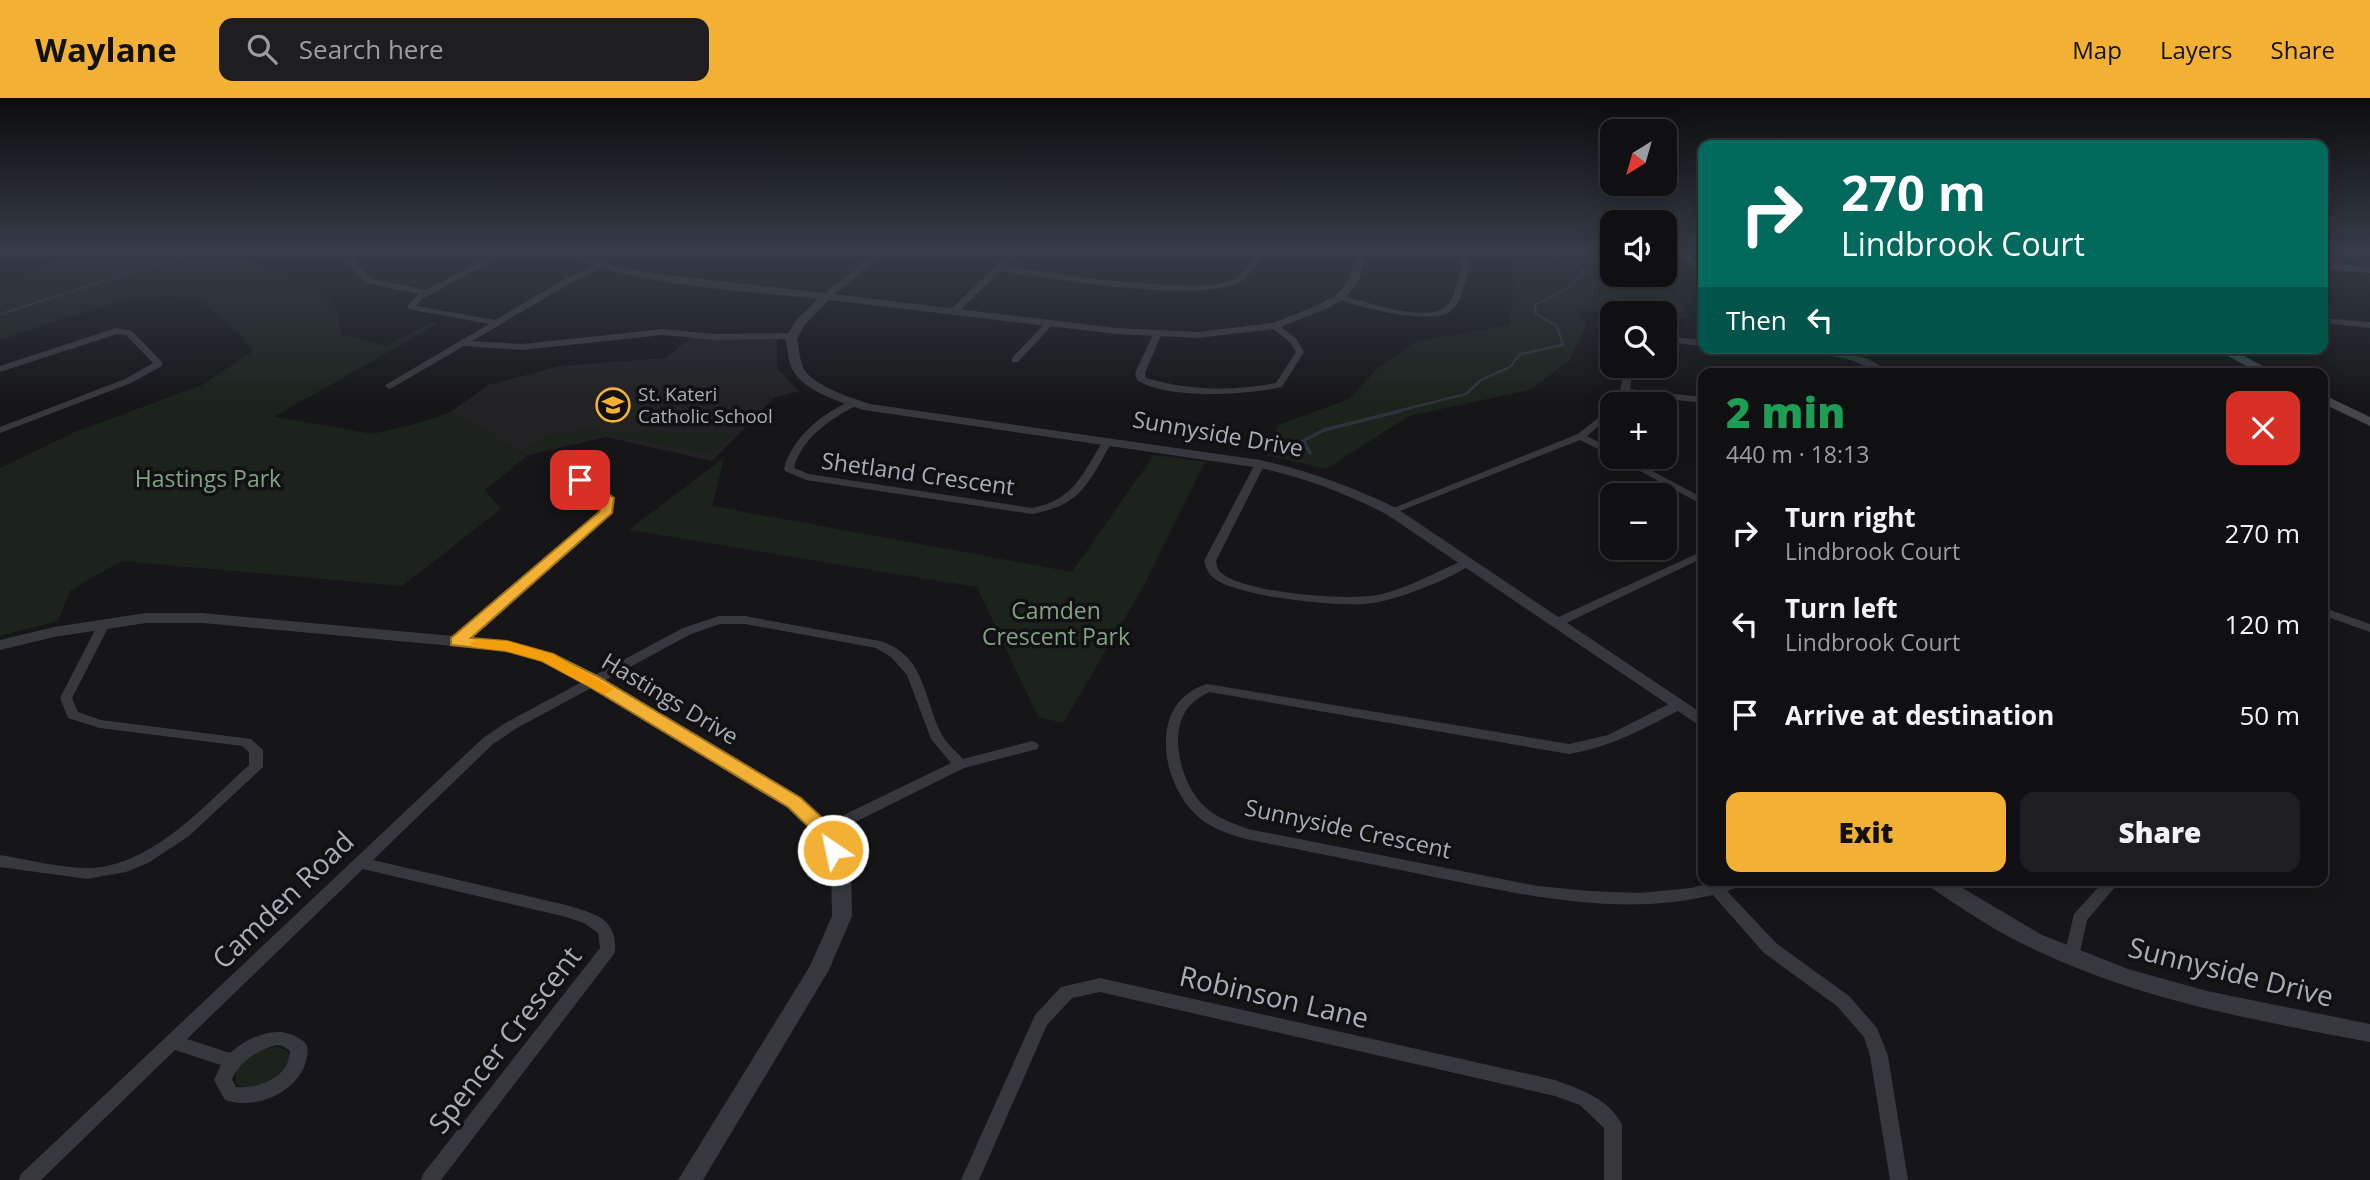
<!DOCTYPE html>
<meta charset="utf-8">
<style>
:root{--surface:#101012;--page:#1e1e20;--text:#f1f3f6;--muted:#9c9d9f;--line:#303032;--accent:#f2b134}
body{margin:0;font-family:"Open Sans",sans-serif;background:var(--page);color:var(--text);height:100vh;display:flex;flex-direction:column;font-size:26px;white-space:nowrap}
*{box-sizing:border-box;margin:0}
p{font-size:23px;color:var(--muted)}
.icon{flex:none;width:38px;height:38px;fill:none;stroke:currentColor;stroke-width:2;stroke-linecap:round;stroke-linejoin:round}
.map{position:relative;flex:1;overflow:hidden}
.drawer{position:absolute;left:1698px;top:270px;width:630px;height:518px;display:flex;flex-direction:column;background:var(--surface);border-radius:14px;box-shadow:0 4px 18px #0003,0 0 0 2px var(--line)}
.drawer>*{flex:none}
.guide{position:absolute;left:1698px;top:42px;width:630px;height:214px;border-radius:14px;box-shadow:0 4px 18px #0003,0 0 0 2px var(--line);background:#00695c;color:#fff;overflow:hidden}
.needle{width:46px;rotate:217deg}
.buttons{position:absolute;left:1600px;top:21px;display:grid;gap:14px}
.buttons a{display:grid;place-items:center;width:77px;height:77px;border-radius:14px;background:var(--surface);box-shadow:0 4px 18px #0003,0 0 0 2px var(--line);font-size:35px}
.pin{position:absolute;display:grid;place-items:center;width:60px;height:60px;color:#fff;margin:-30px;border-radius:14px;box-shadow:0 4px 10px #0006}
.me{position:absolute;width:77px;margin:-38px;rotate:326deg;stroke-linejoin:round;filter:drop-shadow(0 0 5px #0008)}
.turn{display:flex;align-items:center;gap:24px;height:147px;padding:0 28px;font-size:32px}
.turn .icon{width:91px;height:91px;stroke-width:2.5}
.turn b{display:block;font-size:49px;line-height:60px}
.then{display:flex;align-items:center;height:66px;padding:0 28px;background:#0003;gap:14px;font-size:26px}
.round{display:grid;place-items:center;flex:none;width:74px;height:74px;border-radius:14px;background:var(--page)}
.summary{display:flex;align-items:center;justify-content:space-between;height:119px;padding:0 28px}
h1{font-size:42px;font-weight:800;line-height:52px;color:#1e9e55}
.action{display:flex;gap:14px;margin-top:auto;padding:14px 28px}
.action a{flex:1;height:80px;border-radius:14px;background:var(--accent);color:#111;font-size:28px;font-weight:800;line-height:80px;text-align:center}
.action a+a{background:var(--page);color:var(--text)}
ul{padding:0;list-style:none}
li{display:flex;align-items:center;gap:21px;height:91px;padding:0 28px}
li div{flex:1}
li b{display:block;font-size:26px}
li em{font-style:normal}
header{display:flex;align-items:center;gap:42px;box-sizing:border-box;height:98px;padding:0 35px;background:var(--accent);color:#111}
header strong{font-size:33px}
nav{display:flex;gap:38px;margin-inline-start:auto;font-size:24px}
.search{width:490px;height:63px;background:var(--page);display:flex;align-items:center;gap:18px;box-sizing:border-box;padding:0 24px;border-radius:14px;color:var(--muted);font-size:26px}
.map>svg:first-child{display:block}
</style>
<header>
<strong>Waylane</strong>
<div class="search"><svg class="icon" aria-label="search" viewBox="0 0 24 24"><circle cx="10" cy="10" r="6"/><path d="M15 15l6 6"/></svg>Search here</div>
<nav><a>Map</a><a>Layers</a><a>Share</a></nav>
</header>
<div class="map">
<svg width="2370" height="1082" viewBox="0 0 2370 1082">
<rect width="100%" height="100%" fill="#161618"/>
<path fill="#222225" d="M692,239L777,242V270L799,293L774,300L712,363L606,339L528,357L450,314L488,287L560,268L665,260Z"/>
<path fill="#1c231d" d="M159,154H253L243,163L302,183L334,204L342,237L385,248L431,225H439L274,319L373,336L423,324L450,314L528,357L485,392L501,411L402,488L121,463L70,493L58,523L0,538V370L75,334L202,287L253,253C241,239 210,205 193,201C141,188 51,226 0,242V187L77,157L137,159Z
M1511,154H1606L1612,157V177C1659,177 1663,187 1693,221L1664,218V215L1604,211L1577,214L1587,226L1569,263L1530,292L1409,318L1326,371L1266,357L1278,327L1349,301L1377,271L1417,243L1509,227L1517,161Z
M580,332L733,335L711,356L605,336L532,356L525,351L547,337Z
M1154,357L1205,364L1142,491L1063,625L1038,619L977,489L629,432L724,360L712,408L1072,474Z
M278,949L288,954L290,960C281,977 256,1002 236,985C231,963 260,949 278,949Z"/>
<g fill="none" stroke-linecap="round" stroke-linejoin="round">
<path stroke="#2c353c" stroke-width="2.5" d="M0,216L196,154
M1394,314L1466,296L1481,282L1510,269L1520,256L1563,247L1557,228L1536,216L1535,207L1561,194L1585,175L1580,169L1548,154"/>
<path stroke="#2c353c" stroke-width="3.5" d="M1310,355L1303,343L1324,332L1400,313"/>
<path fill="#37383d" fill-rule="evenodd" d="M0,154H9L0,158Z
M338,154H346L372,181L426,192L499,154H508L422,201L416,208L495,222L563,182L598,166L605,168L569,186L472,243L522,246L663,231L715,236L792,235L796,238L792,241L715,242L663,237L522,252L464,248L390,291L385,288L387,286L489,226L408,211V207L419,196L366,185Z
M850,154H886L831,199H825V195L873,158L854,156Z
M1011,154H1019L1005,168C1060,176 1116,186 1172,187C1192,188 1213,189 1232,182C1244,177 1250,164 1256,154H1264C1258,164 1251,177 1241,183C1200,207 1051,180 1000,173L958,214H952V210Z
M1460,154H1468C1472,165 1468,173 1465,185C1462,197 1458,210 1446,216C1425,225 1355,210 1336,199L1340,197C1364,203 1424,225 1445,209C1452,204 1455,194 1457,185C1460,174 1464,165 1460,154Z
M1674,154H1683L1703,167V173Z
M2322,220L2370,224V230L2322,225Z
M1048,222L1055,224L1018,264H1012V260Z
M1275,225L1296,240L1304,254L1282,289C1248,297 1167,302 1137,282L1135,275L1153,237L1157,234L1161,237L1145,275L1146,280C1187,292 1234,294 1276,285L1296,254L1290,244L1272,230V226Z
M116,230L132,233L162,264V268L131,285L0,335V329L125,281L153,265L126,237L117,236L0,274V268Z
M1664,238L1703,242V248L1664,244Z
M1756,250C1796,250 1858,245 1889,275C1873,275 1859,263 1843,260C1816,255 1788,255 1760,253Z
M1625,268H1633L1630,291L1703,299V305L1627,296L1619,306L1611,308L1609,306L1620,293Z
M854,302L859,305L857,307C831,321 802,339 794,370L809,376L1032,410C1075,402 1082,375 1104,342H1110L1112,344C1088,385 1082,407 1032,416L806,382L785,373L784,371C792,339 824,313 854,302Z
M1612,309V317L1587,338L1612,351V358L1580,342L1395,415H1387L1386,413L1578,336Z
M1614,359H1626L1703,400V407Z
M1260,363L1265,366L1216,463C1217,469 1218,473 1224,477C1250,495 1351,504 1382,496C1410,489 1436,474 1462,463L1466,462L1472,465C1455,480 1396,502 1373,505C1341,510 1240,499 1215,481C1209,477 1206,470 1204,463L1255,366Z
M580,379L613,401L614,403L609,417L461,547H453L451,544L453,541L600,414L603,404L576,384L575,382Z
M1703,453V460L1560,528L1556,529L1550,525L1552,522Z
M2322,509L2370,526V534L2322,517Z
M719,518H745L880,543C928,558 923,605 944,640C949,648 957,654 963,661L1032,643L1037,645L1039,648L1037,651L964,670L829,737L824,738L819,737L817,733L819,729L951,665L931,641L907,577L891,559L876,550L745,526H720L691,536L517,630L493,646L373,762L566,807C585,813 610,817 614,839C615,846 616,849 614,856L441,1082H421L423,1076L600,850L598,835L584,825L566,819L363,771L187,941L230,955C248,939 278,925 300,941C303,943 305,944 307,948C309,955 306,963 304,969C292,997 253,1012 225,1002L214,982L221,967L175,952L41,1082H19L21,1076L483,640L507,624L683,530ZM277,947L283,948L290,953C289,979 260,991 236,989L232,981C241,962 257,952 277,947Z
M104,522L110,526L72,600L78,614L101,622L251,641L263,652V669L189,738L148,765L126,774L87,781L0,769V757C30,762 60,770 90,770C152,768 206,706 249,667V654L242,648L100,630L68,620L60,600L98,526Z
M1207,586L1569,646L1608,637L1673,604H1683L1685,607L1683,610C1646,630 1611,649 1569,656L1209,594C1200,599 1193,603 1187,611C1168,638 1182,687 1204,708C1216,720 1233,725 1248,731L1538,788L1589,793L1640,795L1691,790L1723,782H1748L1746,786L1727,793L1776,845L1849,898L1877,930L1888,958L1908,1082H1890L1870,958L1864,939L1837,908L1764,855L1713,797C1621,819 1530,798 1439,780C1375,767 1310,754 1246,741C1227,736 1206,728 1193,714C1159,678 1150,603 1207,586Z
M2105,782H2121L2087,822L2078,863L2072,864L2066,863L2064,858L2074,816Z
M1100,880L1555,982C1580,991 1610,1001 1622,1027V1082H1604V1030L1580,1007L1555,998L1100,894L1072,900L1047,927L979,1082H961L1035,917L1061,889Z"/>
<path fill="#37383d" fill-rule="evenodd" d="M568,154H580L604,166L658,176L824,195L828,194L833,196L1116,230L1198,234L1273,225L1318,207L1336,197L1349,182L1357,154H1367L1358,185L1344,201L1326,211L1275,231L1198,240L1116,236L829,202L805,226L797,241C799,251 800,265 805,273C817,289 852,300 870,306L1260,362C1308,373 1351,388 1396,410L1703,616V630L1386,416C1345,395 1305,380 1260,370L864,312C843,305 806,294 794,274C788,265 788,251 785,241L796,222L818,201C762,194 607,186 568,154Z
M2347,154H2357L2370,165V173Z
M146,515H202L507,543L554,555L597,578L800,700L831,728L851,770L852,818L829,872L703,1082H678L810,868L832,818L831,770L816,737L788,710L585,586L542,563L507,553L202,525H146L54,539L0,552V542L54,529Z
M1924,782H1949L2042,837L2128,871L2207,893L2370,926V944C2259,923 2145,903 2042,855C2001,837 1964,812 1927,787Z"/>
<path fill="#45474d" fill-rule="evenodd" d="M2322,164L2370,169V175L2322,170Z
M2213,250H2229L2276,275H2259Z
M2322,296L2370,319V328L2322,305Z"/>
</g>
<linearGradient id="sky" x2="0" y2="1"><stop stop-color="#0c0c0d"/><stop offset="0.5" stop-color="#363c48"/><stop offset="1" stop-color="#363c48" stop-opacity="0"/></linearGradient>
<rect width="2370" height="305" fill="url(#sky)"/>
<path fill="#f2b134" stroke="#9d7322" stroke-width="2" d="M575,379H585L614,400L612,415L471,540L507,543L553,556L597,578L801,700L831,728L842,752L840,757H826L817,737L788,709L585,586L542,563L506,553L451,547V540L599,414L602,404L575,385Z"/>
<path fill="#f59e0b" d="M478,541L507,543L553,556L614,591L605,596L599,594L542,563L506,553L472,549L470,545Z"/>
<defs>
<symbol id="school-ring" viewBox="-11 -11 22 22"><circle r="9.5" fill="#111113" stroke="#f2b134" stroke-width="1.5"/><path d="M0-5L7-2L0 1L-7-2ZM-4 1L0 2.5L4 1V4Q0 6-4 4Z" fill="#f2b134"/></symbol>
</defs>
<g fill-rule="evenodd">
<use href="#school-ring" x="594" y="288" width="38" height="38"/>
</g>
<g text-anchor="middle" stroke-width="7" stroke-linejoin="round" paint-order="stroke">
<g font-size="19" fill="#a8adb8" stroke="#111113" text-anchor="start">
<text x="638" y="303">St. Kateri<tspan x="638" dy="22">Catholic School</tspan></text>
</g>
<g font-size="23" fill="#a8adb8" stroke="#111113">
<text transform="translate(1218 336) rotate(10)" y="8">Sunnyside Drive</text>
<text transform="translate(918 376) rotate(8)" y="8">Shetland Crescent</text>
<text transform="translate(670 601) rotate(31)" y="8">Hastings Drive</text>
<text transform="translate(1348 731) rotate(12)" y="8">Sunnyside Crescent</text>
</g>
<g font-size="23" fill="#7fa381" stroke="#111113">
<text x="208" y="389">Hastings Park</text>
<text x="1056" y="521">Camden<tspan x="1056" dy="26">Crescent Park</tspan></text>
</g>
<g font-size="28" fill="#a8adb8" stroke="#111113">
<text transform="translate(283 802) rotate(-44)" y="10">Camden Road</text>
<text transform="translate(2231 874) rotate(14)" y="10">Sunnyside Drive</text>
<text transform="translate(1274 899) rotate(13)" y="10">Robinson Lane</text>
<text transform="translate(505 942) rotate(-52)" y="10">Spencer Crescent</text>
</g>
</g>
</svg>
<div class="buttons">
<a><svg class="needle" viewBox="-14 -14 28 28"><path d="M0-13l5 13h-10z" fill="#e53935"/><path d="M0 13l5-13h-10z" fill="#9c9d9f"/></svg></a>
<a><svg class="icon" aria-label="sound" viewBox="0 0 24 24"><path d="M4 9h4l5-4v14l-5-4H4zM17 9q2 3 0 6"/></svg></a>
<a><svg class="icon" aria-label="search" viewBox="0 0 24 24"><circle cx="10" cy="10" r="6"/><path d="M15 15l6 6"/></svg></a>
<a>+</a>
<a>−</a>
</div>
<div class="pin" style="left:580px;top:382px;background:#d93025"><svg class="icon" aria-label="arrive" viewBox="0 0 24 24"><path d="M6 21V4h12l-3 4 3 4H6"/></svg></div>
<svg class="me" style="left:833px;top:752px" viewBox="-20 -20 40 40"><circle r="17" fill="#f2b134" stroke="#fff" stroke-width="3"/><path d="M0-11L8 9 0 5-8 9z" fill="#fff"/></svg>
<div class="guide">
<div class="turn"><svg class="icon" aria-label="right" viewBox="0 0 24 24"><path d="M7 20v-9h11M14 6l5 5-5 5"/></svg><div><b>270 m</b>Lindbrook Court</div></div>
<div class="then">Then<svg class="icon" aria-label="left" viewBox="0 0 24 24"><path d="M17 20v-9H6M10 6l-5 5 5 5"/></svg></div>
</div>
<section class="drawer">
<div class="summary"><div><h1>2 min</h1><p>440 m · 18:13</p></div><a class="round" style="background:#d93025;color:#fff"><svg class="icon" aria-label="close" viewBox="0 0 24 24"><path d="M6 6l12 12M18 6L6 18"/></svg></a></div>
<ul>
<li><svg class="icon" aria-label="right" viewBox="0 0 24 24"><path d="M7 20v-9h11M14 6l5 5-5 5"/></svg><div><b>Turn right</b><p>Lindbrook Court</p></div><em>270 m</em></li>
<li><svg class="icon" aria-label="left" viewBox="0 0 24 24"><path d="M17 20v-9H6M10 6l-5 5 5 5"/></svg><div><b>Turn left</b><p>Lindbrook Court</p></div><em>120 m</em></li>
<li><svg class="icon" aria-label="arrive" viewBox="0 0 24 24"><path d="M6 21V4h12l-3 4 3 4H6"/></svg><div><b>Arrive at destination</b></div><em>50 m</em></li>
</ul>
<div class="action"><a>Exit</a><a>Share</a></div>
</section>
</div>
